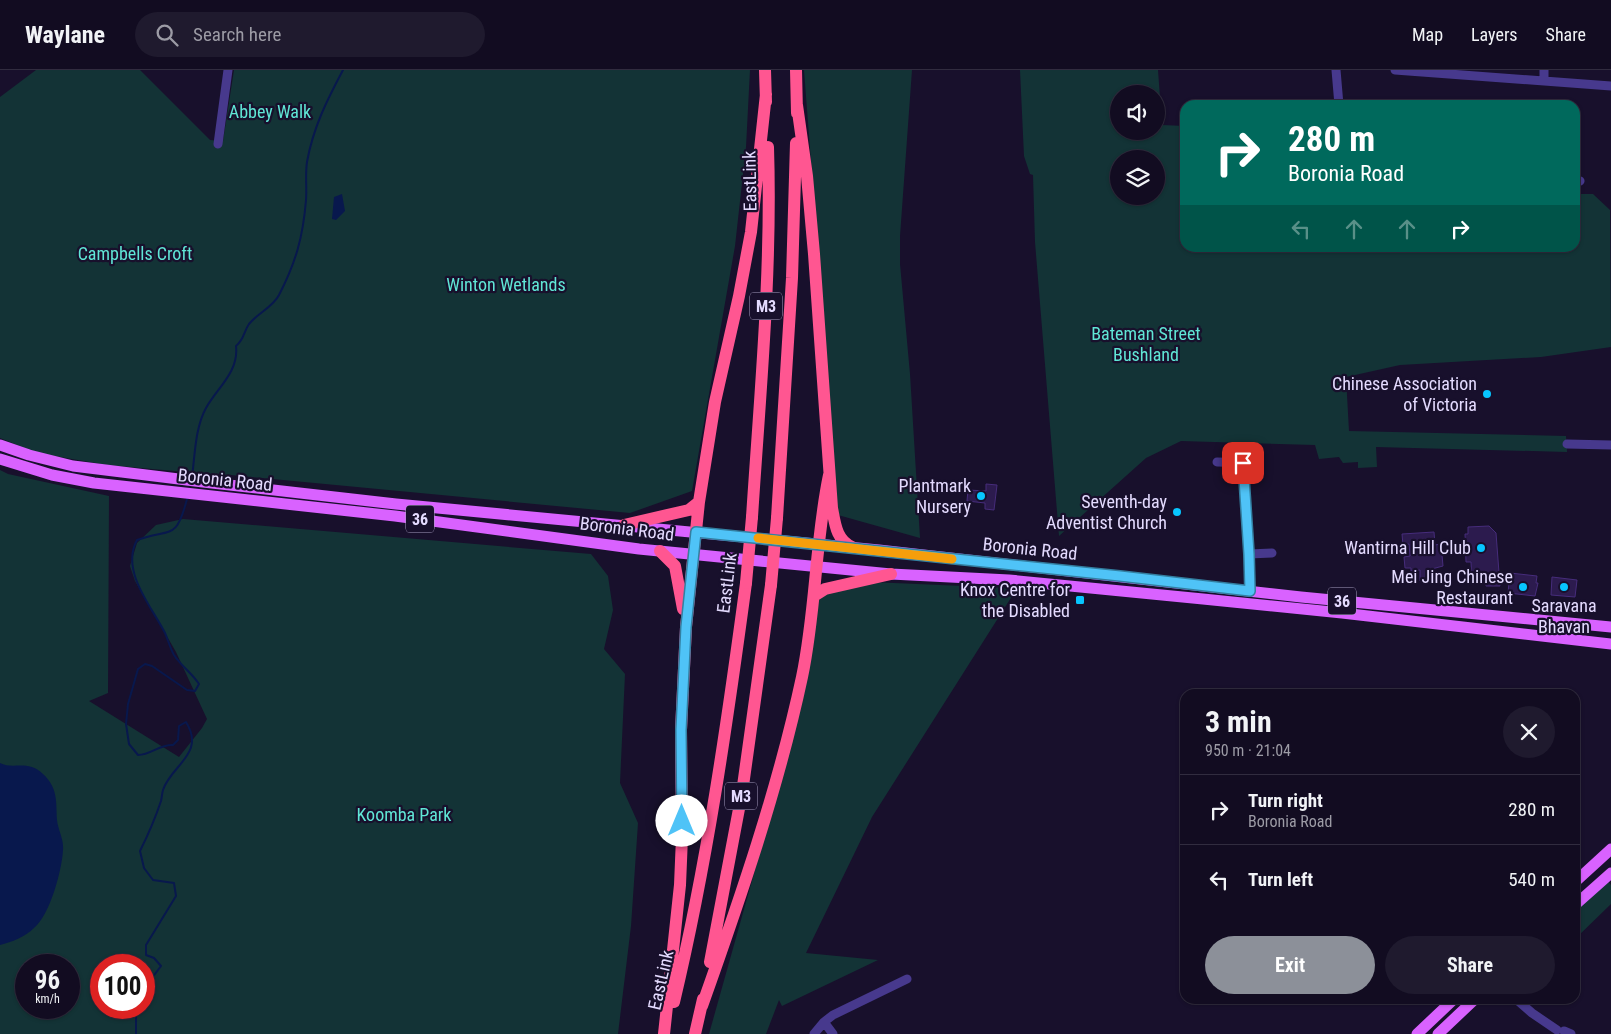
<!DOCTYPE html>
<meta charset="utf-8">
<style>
:root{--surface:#120c21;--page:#1f1a2e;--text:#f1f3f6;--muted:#9c9ba5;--line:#312c3f;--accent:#8c9099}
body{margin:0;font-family:"Roboto Condensed",sans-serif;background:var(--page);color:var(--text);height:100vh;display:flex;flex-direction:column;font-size:19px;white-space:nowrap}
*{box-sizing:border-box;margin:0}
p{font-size:16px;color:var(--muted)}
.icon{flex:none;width:28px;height:28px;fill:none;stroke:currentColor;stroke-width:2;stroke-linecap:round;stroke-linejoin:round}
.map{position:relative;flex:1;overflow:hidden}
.sheet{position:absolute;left:1180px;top:619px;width:400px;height:315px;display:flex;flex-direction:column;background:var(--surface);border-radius:15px;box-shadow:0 1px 4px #0004,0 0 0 1px var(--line)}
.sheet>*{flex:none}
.guide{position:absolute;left:1180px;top:30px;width:400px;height:152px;border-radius:15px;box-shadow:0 1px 4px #0004,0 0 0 1px var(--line);background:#00695c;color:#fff;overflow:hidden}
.buttons{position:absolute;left:1110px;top:15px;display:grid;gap:10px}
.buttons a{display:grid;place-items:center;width:55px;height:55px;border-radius:50%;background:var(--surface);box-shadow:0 1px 4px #0004,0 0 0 1px var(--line);font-size:25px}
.speed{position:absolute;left:15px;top:884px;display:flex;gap:10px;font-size:25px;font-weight:700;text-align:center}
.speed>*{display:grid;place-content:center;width:65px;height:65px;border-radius:50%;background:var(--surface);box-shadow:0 1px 4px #0004,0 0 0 1px var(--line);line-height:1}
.speed small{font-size:12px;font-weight:400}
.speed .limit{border:8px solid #d22;background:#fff;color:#111}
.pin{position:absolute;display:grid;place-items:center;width:42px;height:42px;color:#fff;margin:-21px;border-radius:10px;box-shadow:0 2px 8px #0006}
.me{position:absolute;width:55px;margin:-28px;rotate:0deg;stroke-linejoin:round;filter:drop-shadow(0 0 4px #0008)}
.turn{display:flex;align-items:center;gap:18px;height:105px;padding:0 25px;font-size:22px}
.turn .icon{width:65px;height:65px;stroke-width:2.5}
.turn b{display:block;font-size:35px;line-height:42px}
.lanes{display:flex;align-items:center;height:48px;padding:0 25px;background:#0003;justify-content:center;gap:25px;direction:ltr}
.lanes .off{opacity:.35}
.round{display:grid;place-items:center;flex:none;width:52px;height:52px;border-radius:26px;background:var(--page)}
.summary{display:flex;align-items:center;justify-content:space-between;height:85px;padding:0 25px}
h1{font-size:30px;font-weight:700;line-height:38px}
.primary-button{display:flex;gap:10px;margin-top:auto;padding:10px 25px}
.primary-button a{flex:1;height:58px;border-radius:30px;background:var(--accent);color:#fff;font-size:20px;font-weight:700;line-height:58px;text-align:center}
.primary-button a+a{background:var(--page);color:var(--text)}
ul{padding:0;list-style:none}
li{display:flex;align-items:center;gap:15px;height:70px;padding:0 25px;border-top:1px solid var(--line)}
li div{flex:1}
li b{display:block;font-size:19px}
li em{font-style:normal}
header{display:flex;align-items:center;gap:30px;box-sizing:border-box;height:70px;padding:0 25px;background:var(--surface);border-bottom:1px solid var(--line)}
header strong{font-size:24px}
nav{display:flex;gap:28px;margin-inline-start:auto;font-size:18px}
.search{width:350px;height:45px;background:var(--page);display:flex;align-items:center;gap:12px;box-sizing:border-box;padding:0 18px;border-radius:28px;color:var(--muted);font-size:19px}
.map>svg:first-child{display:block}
</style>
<header>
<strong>Waylane</strong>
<div class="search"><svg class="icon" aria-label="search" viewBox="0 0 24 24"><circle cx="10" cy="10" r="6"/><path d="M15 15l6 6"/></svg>Search here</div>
<nav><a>Map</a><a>Layers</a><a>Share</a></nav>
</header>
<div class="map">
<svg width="1611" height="964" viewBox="0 0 1611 964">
<rect width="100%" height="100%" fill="#18102c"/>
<path fill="#133336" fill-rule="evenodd" d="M36,0H140L210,70L223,71L234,0H750L746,77L735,176L692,421L630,443L231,405L187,404L186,402L107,395L37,383L0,368V27Z
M804,0H912L900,166V194L910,304L920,468L838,445Z
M1020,0H1158L1162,55L1185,56V178H1575V124H1593L1610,140L1611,277L1541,287L1400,295L1346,307L1349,361L1566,366L1567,382L1376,377L1377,397L1358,398V392L1343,393L1339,387L1319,389L1315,375L1181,371L1146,388L1059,466L1035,172L1033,105L1030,104L1024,86ZM1119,24H1156V61H1119ZM1119,89H1156V126H1119Z
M0,400L8,404L109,426L108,623L89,631L179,687L202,658L207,649L176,582L135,511L130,496L137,473L156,455L183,449L591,484L608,506L613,540L604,579L625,604L620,713L638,753L631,856L618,964H0ZM26,895H69V938H26ZM101,895H144V938H101Z
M871,512L1009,518L1014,523L872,747L806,883L878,890L782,936L779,930L766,964H709L794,661L819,530L827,523Z
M1605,808L1611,815V834L1575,869V835Z"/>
<path fill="#08184d" d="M342,124L345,141L336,150L332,149L334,127Z
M0,693C13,700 28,689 43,704C58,718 56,731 57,750C58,760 64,769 63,780C62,800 50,845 34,858C25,867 12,872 0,875Z"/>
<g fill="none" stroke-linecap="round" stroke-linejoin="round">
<path stroke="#08184d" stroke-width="2" d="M192,407C195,385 195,358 206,338C217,318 239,302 236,276C244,270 244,261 249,254C258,243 273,237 279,225C296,192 303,167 306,130C307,117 305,105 307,92C313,58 327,30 343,0
M144,912L155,904L161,896L154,888L146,885V875L176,826L174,813L153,810L144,798L140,781C148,765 155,749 161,731C162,727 162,723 163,720C171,695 206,684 186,652L179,656L178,670L173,675C160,674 151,685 138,685L129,674L126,654L128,634L138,599L145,594L152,596L187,620L195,621L199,614C192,603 181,596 174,585C170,578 168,570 165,563C152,537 120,501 137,470C172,458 176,471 187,429
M136,938V964"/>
</g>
<path fill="#2c1b4e" stroke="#462c7b" d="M986,414L997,415L994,440L985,439V433L967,431L968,420L986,421Z
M1489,456L1496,463L1500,516H1486V511L1472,512L1471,492H1466L1465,464H1468V457Z
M1434,462L1435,475L1441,474L1443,496L1428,500L1429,510L1420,511V500L1411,501V498H1405L1404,487L1410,486L1409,474L1403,475L1402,464Z
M1510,503L1537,506L1536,513H1538L1535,526L1508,523Z
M1552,507L1577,510L1575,527L1551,525Z"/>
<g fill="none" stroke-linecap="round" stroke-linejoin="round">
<path stroke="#47398d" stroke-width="9" d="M1336,0L1339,35
M1395,0L1611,16
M1544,0V11
M218,74L228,0
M1575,113L1580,111
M1567,374L1611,375
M1217,392L1257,393
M1243,393L1249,484L1250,521
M1249,484L1272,483
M1516,929L1532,943L1557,960
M824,952L833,964
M1564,961L1571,964
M814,964L824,952L833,945L907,909"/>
<path stroke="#d962ff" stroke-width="11" d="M0,375L29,385L73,396L203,412L396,434L879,480L1301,527L1611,557
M0,389L52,405L94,413L395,446L639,479L891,504L1009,510L1203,529L1342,543L1611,574
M1575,812L1611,779
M1575,835L1611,803
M1417,964L1454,929
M1438,964L1475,929"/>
<path stroke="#ff5691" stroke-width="12" d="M765,0L766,32
M796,0L797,43
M797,35L807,106L814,184L832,438C835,453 836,470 852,477
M752,447C760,324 772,200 768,77
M777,448L792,208L796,73
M624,455L689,440L699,432
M660,481L675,496L683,539
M814,526L825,519L891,504
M710,892L742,723L771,515
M674,932C707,794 727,654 746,513
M702,936C740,829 778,719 802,607C816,541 815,472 829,405
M664,964L680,815L682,767L681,660L686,557L699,432L715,332L739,226L751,162L766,24
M695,964L703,929"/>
<path stroke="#ff5691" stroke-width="12" d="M746,513L752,447
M771,515L777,448"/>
</g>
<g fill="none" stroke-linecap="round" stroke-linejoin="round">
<defs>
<path id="route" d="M682,751L681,660L686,557L696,462L1120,506L1250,521L1249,484L1243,393"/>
</defs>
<use href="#route" stroke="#337fa1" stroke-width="12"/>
<use href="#route" stroke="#4fc3f7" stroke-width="9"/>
<path stroke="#f59e0b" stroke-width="9" d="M758,468L952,489"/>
</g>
<g fill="#07c6ff" stroke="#18102c" stroke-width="2">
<circle cx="1487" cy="324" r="5"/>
<circle cx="981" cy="426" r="5"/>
<circle cx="1177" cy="442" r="5"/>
<circle cx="1481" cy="478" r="5"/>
<circle cx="1523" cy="517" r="5"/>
<circle cx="1564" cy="517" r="5"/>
<rect x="1075" y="525" width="10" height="10" rx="2.5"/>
</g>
<g text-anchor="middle" stroke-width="4.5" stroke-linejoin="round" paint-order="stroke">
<g fill="#18102c" stroke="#a79ec0" stroke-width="1">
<rect x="750" y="222.5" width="32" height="27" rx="4"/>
<rect x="406" y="435.5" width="28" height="27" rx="4"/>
<rect x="1328" y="517.5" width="28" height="27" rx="4"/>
<rect x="725" y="712.5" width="32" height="27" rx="4"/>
</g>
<g font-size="16" font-weight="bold" fill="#e4dbff">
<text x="766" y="242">M3</text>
<text x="420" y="455">36</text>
<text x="1342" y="537">36</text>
<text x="741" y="732">M3</text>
</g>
<g font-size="18" fill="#60e6d6" stroke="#18102c">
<text x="270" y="48">Abbey Walk</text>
<text x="135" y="190">Campbells Croft</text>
<text x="506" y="221">Winton Wetlands</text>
<text x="1146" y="270">Bateman Street<tspan x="1146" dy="21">Bushland</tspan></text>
<text x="404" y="751">Koomba Park</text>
</g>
<g font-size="18" fill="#e4dbff" stroke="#18102c">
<text transform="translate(750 111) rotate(-91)" y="6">EastLink</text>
<text transform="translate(225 410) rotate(6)" y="6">Boronia Road</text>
<text transform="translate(627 459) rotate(7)" y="6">Boronia Road</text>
<text transform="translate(1030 479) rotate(6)" y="6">Boronia Road</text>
<text transform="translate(727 513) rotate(-83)" y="6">EastLink</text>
<text transform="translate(661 910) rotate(-77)" y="6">EastLink</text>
</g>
<g font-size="18" fill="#e4dbff" stroke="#18102c" text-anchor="end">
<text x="1477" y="320">Chinese Association<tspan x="1477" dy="21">of Victoria</tspan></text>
<text x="971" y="422">Plantmark<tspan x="971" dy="21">Nursery</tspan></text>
<text x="1167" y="438">Seventh-day<tspan x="1167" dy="21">Adventist Church</tspan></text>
<text x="1471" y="484">Wantirna Hill Club</text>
<text x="1513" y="513">Mei Jing Chinese<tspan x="1513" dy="21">Restaurant</tspan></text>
<text x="1070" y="526">Knox Centre for<tspan x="1070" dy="21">the Disabled</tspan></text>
<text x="1564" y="542" text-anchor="middle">Saravana<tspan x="1564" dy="21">Bhavan</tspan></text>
</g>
</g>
</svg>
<div class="buttons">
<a><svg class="icon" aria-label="sound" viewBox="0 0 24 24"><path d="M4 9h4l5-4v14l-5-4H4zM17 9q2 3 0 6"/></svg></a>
<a><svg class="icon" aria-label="layers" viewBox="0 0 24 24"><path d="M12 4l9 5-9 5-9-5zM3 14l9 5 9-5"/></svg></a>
</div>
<div class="speed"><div>96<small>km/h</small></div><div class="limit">100</div></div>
<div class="pin" style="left:1243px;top:393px;background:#d93025"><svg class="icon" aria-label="arrive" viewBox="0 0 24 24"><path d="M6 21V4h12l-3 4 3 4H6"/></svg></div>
<svg class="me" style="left:682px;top:751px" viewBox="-20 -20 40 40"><circle r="19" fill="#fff"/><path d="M0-13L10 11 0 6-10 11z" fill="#4fc3f7"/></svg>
<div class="guide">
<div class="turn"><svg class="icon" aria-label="right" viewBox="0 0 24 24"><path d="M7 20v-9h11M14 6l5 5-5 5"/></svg><div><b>280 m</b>Boronia Road</div></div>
<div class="lanes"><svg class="icon off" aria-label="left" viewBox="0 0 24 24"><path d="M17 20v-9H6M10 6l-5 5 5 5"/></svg><svg class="icon off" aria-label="ahead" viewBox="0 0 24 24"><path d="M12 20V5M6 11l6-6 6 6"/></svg><svg class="icon off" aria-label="ahead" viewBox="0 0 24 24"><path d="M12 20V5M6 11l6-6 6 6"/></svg><svg class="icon" aria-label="right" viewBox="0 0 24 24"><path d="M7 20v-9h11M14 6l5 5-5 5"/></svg></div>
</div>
<section class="sheet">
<div class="summary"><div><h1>3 min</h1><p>950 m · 21:04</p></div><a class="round"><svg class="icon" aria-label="close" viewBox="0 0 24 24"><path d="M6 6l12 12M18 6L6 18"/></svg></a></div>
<ul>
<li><svg class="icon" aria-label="right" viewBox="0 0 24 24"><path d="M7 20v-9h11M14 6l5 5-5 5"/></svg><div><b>Turn right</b><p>Boronia Road</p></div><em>280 m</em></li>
<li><svg class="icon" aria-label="left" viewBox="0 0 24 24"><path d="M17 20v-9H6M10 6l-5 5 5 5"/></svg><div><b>Turn left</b></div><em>540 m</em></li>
</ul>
<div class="primary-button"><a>Exit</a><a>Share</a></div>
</section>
</div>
